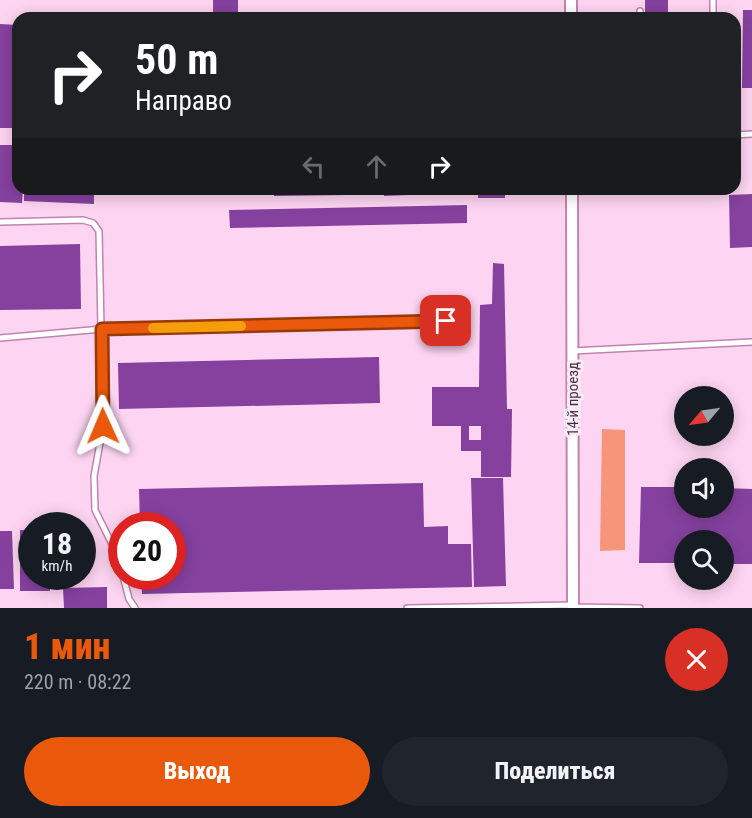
<!DOCTYPE html>
<html lang="ru">
<meta charset="utf-8">
<style>
:root{--surface:#171b24;--page:#20242c;--text:#f1f3f6;--muted:#9ea1a6;--accent:#ea580c}
body{margin:0;font-family:"Roboto Condensed",sans-serif;background:var(--page);color:var(--text);height:100vh;display:flex;flex-direction:column;font-size:22px;white-space:nowrap}
*{box-sizing:border-box;margin:0}
p{font-size:20px;color:var(--muted)}
.icon{flex:none;width:33px;height:33px;fill:none;stroke:currentColor;stroke-width:2;stroke-linecap:round;stroke-linejoin:round}
.map{position:relative;height:608px;overflow:hidden}
.sheet{display:flex;flex-direction:column;background:var(--surface);flex:1}
.sheet>*{flex:none}
.top-card{position:absolute;left:12px;top:12px;width:729px;height:183px;border-radius:18px;box-shadow:0 3px 15px #0003;background:#202124;color:#fff;overflow:hidden}
.needle{width:39px;rotate:241deg}
.buttons{position:absolute;left:674px;top:386px;display:grid;gap:12px}
.buttons a{display:grid;place-items:center;width:60px;height:60px;border-radius:50%;background:var(--surface);box-shadow:0 3px 15px #0003;font-size:30px}
.speed{position:absolute;left:18px;top:512px;display:flex;gap:12px;font-size:30px;font-weight:700;text-align:center}
.speed>*{display:grid;place-content:center;width:78px;height:78px;border-radius:50%;background:var(--surface);box-shadow:0 3px 15px #0003;line-height:1}
.speed small{font-size:15px;font-weight:400}
.speed .limit{border:9px solid #d22;background:#fff;color:#111}
.pin{position:absolute;display:grid;place-items:center;width:51px;height:51px;color:#fff;margin:-26px;border-radius:12px;box-shadow:0 3px 9px #0006}
.me{position:absolute;width:66px;margin:-33px;rotate:359deg;stroke-linejoin:round;filter:drop-shadow(0 0 4px #0008)}
.turn{display:flex;align-items:center;gap:21px;height:126px;padding:0 24px;font-size:27px}
.turn .icon{width:78px;height:78px;stroke-width:2.5}
.turn b{display:block;font-size:42px;line-height:51px}
.lanes{display:flex;align-items:center;height:57px;padding:0 24px;background:#0003;justify-content:center;gap:30px;direction:ltr}
.lanes .off{opacity:.35}
.round{display:grid;place-items:center;flex:none;width:63px;height:63px;border-radius:32px;background:var(--page)}
.overview{display:flex;align-items:center;justify-content:space-between;height:102px;padding:0 24px}
h1{font-size:36px;font-weight:800;line-height:45px;color:var(--accent)}
.action{display:flex;gap:12px;margin-top:auto;padding:12px 24px}
.action a{flex:1;height:69px;border-radius:36px;background:var(--accent);color:#fff;font-size:24px;font-weight:800;line-height:69px;text-align:center}
.action a+a{background:var(--page);color:var(--text)}
.map>svg:first-child{display:block}
</style>
<div class="map">
<svg width="752" height="608" viewBox="0 0 752 608">
<rect width="100%" height="100%" fill="#fdd4f1"/>
<path fill="#f6957a" d="M602,429L625,430V550L600,551Z"/>
<path fill="#86419f" fill-rule="evenodd" d="M213,0H238V18H213Z
M645,0H668V15H691V18H645Z
M743,10H752V88H742Z
M0,24L18,25V128H0Z
M0,145H18V189H23L22,203L0,202Z
M24,189H94V204L24,201Z
M274,189H346V195L274,196Z
M384,189H456V193L384,196Z
M478,189H505V198H478Z
M752,194V247L730,248L729,195Z
M467,205V223L230,228L229,210Z
M80,244L81,309L0,310V246Z
M493,263L504,264L507,409H512L511,477H481V451H461V426H432V387H479L480,305L492,304ZM469,426H481V440H469Z
M379,357L380,403L119,409L118,363Z
M471,478H503L506,586L474,587Z
M423,483L424,527L448,526V544H471L472,587L142,594L141,576H172V525H140L139,489Z
M641,487H684V507H723V488L752,489V564H723V540H684V563H639Z
M20,530H32V576H50V591H20Z
M0,531H12L14,589H0Z
M107,587V608H64L63,588Z"/>
<g fill="none" stroke-linecap="round" stroke-linejoin="round">
<defs>
<path id="lane" d="M713,0V18
M640,11V18
M735,135L752,134
M0,222L83,220L93,223L99,231L103,426L94,476L95,510L116,552L122,572
M0,338L102,329L446,321
M572,351L752,342
M123,576L129,599L135,608
M573,607L640,608
M407,608L573,605"/>
<path id="street" d="M571,0V18
M572,189L573,608"/>
</defs>
<use href="#lane" stroke="#c183b1" stroke-width="8"/>
<use href="#street" stroke="#c183b1" stroke-width="14"/>
<use href="#lane" stroke="#fff" stroke-width="5"/>
<use href="#street" stroke="#fff" stroke-width="10"/>
</g>
<g fill="none" stroke-linecap="round" stroke-linejoin="round">
<defs>
<path id="route" d="M103,426L102,329L446,321"/>
</defs>
<use href="#route" stroke="#983908" stroke-width="15"/>
<use href="#route" stroke="#ea580c" stroke-width="10"/>
<path stroke="#f59e0b" stroke-width="10" d="M153,328L241,326"/>
</g>
<g text-anchor="middle" stroke-width="6" stroke-linejoin="round" paint-order="stroke">
<g font-size="15" fill="#4a3043" stroke="#f9ebf5">
<text transform="translate(573 399) rotate(-90)" y="5">14-й проезд</text>
</g>
</g>
</svg>
<div class="buttons">
<a><svg class="needle" viewBox="-14 -14 28 28"><path d="M0-13l5 13h-10z" fill="#e53935"/><path d="M0 13l5-13h-10z" fill="#9ea1a6"/></svg></a>
<a><svg class="icon" aria-label="sound" viewBox="0 0 24 24"><path d="M4 9h4l5-4v14l-5-4H4zM17 9q2 3 0 6"/></svg></a>
<a><svg class="icon" aria-label="search" viewBox="0 0 24 24"><circle cx="10" cy="10" r="6"/><path d="M15 15l6 6"/></svg></a>
</div>
<div class="speed"><div>18<small>km/h</small></div><div class="limit">20</div></div>
<div class="pin" style="left:446px;top:321px;background:#d93025"><svg class="icon" aria-label="arrive" viewBox="0 0 24 24"><path d="M6 21V4h12l-3 4 3 4H6"/></svg></div>
<svg class="me" style="left:103px;top:426px" viewBox="-20 -20 40 40"><path d="M0-17L14 15 0 8-14 15z" fill="#ea580c" stroke="#fff" stroke-width="4"/></svg>
<div class="top-card">
<div class="turn"><svg class="icon" aria-label="right" viewBox="0 0 24 24"><path d="M7 20v-9h11M14 6l5 5-5 5"/></svg><div><b>50 m</b>Направо</div></div>
<div class="lanes"><svg class="icon off" aria-label="left" viewBox="0 0 24 24"><path d="M17 20v-9H6M10 6l-5 5 5 5"/></svg><svg class="icon off" aria-label="ahead" viewBox="0 0 24 24"><path d="M12 20V5M6 11l6-6 6 6"/></svg><svg class="icon" aria-label="right" viewBox="0 0 24 24"><path d="M7 20v-9h11M14 6l5 5-5 5"/></svg></div>
</div>
</div>
<section class="sheet">
<div class="overview"><div><h1>1 мин</h1><p>220 m · 08:22</p></div><a class="round" style="background:#d93025;color:#fff"><svg class="icon" aria-label="close" viewBox="0 0 24 24"><path d="M6 6l12 12M18 6L6 18"/></svg></a></div>
<div class="action"><a>Выход</a><a>Поделиться</a></div>
</section>
